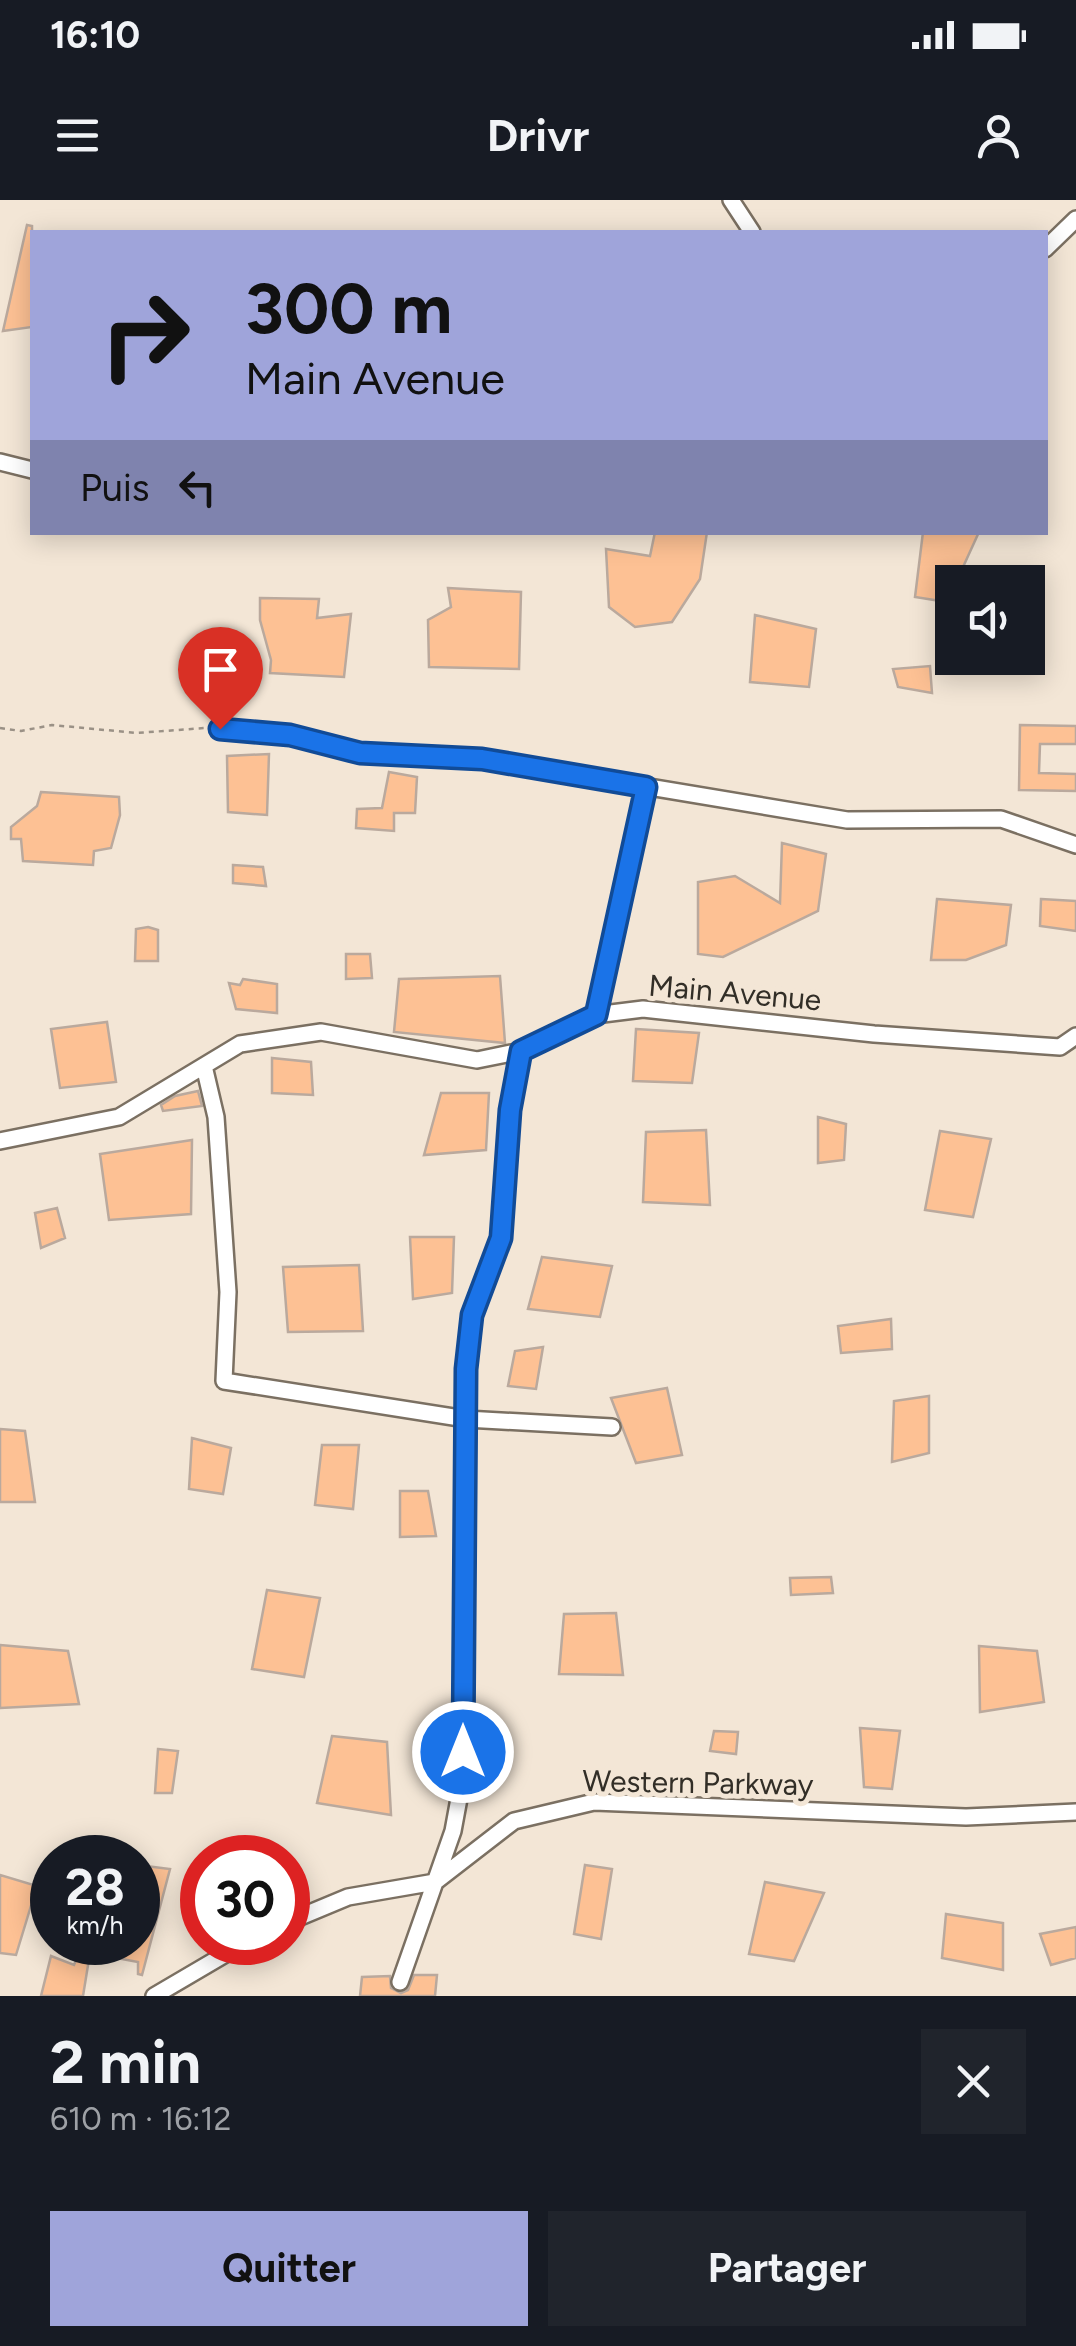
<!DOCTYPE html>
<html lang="fr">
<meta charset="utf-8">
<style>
:root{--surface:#171b24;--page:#20242c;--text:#f1f3f6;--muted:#9ea1a6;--accent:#9fa4da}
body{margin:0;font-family:Figtree,sans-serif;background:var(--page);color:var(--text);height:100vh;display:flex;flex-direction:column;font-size:38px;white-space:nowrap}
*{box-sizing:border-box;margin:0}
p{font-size:32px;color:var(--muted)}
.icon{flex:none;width:55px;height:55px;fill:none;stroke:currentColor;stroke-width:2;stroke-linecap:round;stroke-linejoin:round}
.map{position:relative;height:1796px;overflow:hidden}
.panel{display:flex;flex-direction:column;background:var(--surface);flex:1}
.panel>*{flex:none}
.top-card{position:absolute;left:30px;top:30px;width:1018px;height:305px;border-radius:0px;box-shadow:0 5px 25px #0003;background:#9fa4da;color:#111;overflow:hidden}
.tools{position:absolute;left:935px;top:365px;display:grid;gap:20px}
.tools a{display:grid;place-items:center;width:110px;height:110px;border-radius:0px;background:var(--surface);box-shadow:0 5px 25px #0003;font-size:50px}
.speed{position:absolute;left:30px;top:1635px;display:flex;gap:20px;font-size:50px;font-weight:700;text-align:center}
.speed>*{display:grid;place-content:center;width:130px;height:130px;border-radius:50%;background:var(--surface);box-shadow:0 5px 25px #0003;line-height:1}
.speed small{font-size:25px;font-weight:400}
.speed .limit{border:15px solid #d22;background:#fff;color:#111}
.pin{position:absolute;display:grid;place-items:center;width:85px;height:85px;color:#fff;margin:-102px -42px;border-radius:50% 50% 50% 0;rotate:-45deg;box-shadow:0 0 10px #0007}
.pin .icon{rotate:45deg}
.me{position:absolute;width:110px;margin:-55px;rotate:0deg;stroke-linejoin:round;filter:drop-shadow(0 0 8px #0008)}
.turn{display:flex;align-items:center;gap:35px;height:210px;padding:0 50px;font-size:45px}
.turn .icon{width:130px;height:130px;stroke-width:2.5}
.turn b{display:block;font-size:70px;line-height:85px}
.then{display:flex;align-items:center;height:95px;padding:0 50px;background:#0003;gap:20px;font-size:38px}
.round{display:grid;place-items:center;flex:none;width:105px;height:105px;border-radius:0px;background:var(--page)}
.summary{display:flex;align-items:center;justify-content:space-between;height:170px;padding:0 50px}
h1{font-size:60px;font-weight:700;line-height:75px}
.primary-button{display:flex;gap:20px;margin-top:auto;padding:20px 50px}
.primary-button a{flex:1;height:115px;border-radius:0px;background:var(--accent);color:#111;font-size:40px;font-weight:700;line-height:115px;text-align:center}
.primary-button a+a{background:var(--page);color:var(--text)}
.status{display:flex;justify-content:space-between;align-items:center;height:70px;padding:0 50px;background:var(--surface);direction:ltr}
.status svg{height:28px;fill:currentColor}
header{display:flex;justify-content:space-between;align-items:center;height:130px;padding:0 50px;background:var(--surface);font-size:45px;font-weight:700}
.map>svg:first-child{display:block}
</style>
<div class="status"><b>16:10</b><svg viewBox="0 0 49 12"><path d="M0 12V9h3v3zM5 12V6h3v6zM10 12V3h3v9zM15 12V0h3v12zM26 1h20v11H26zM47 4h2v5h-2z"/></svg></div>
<header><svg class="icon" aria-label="menu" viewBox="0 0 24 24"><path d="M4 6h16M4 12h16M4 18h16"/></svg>Drivr<svg class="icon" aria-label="person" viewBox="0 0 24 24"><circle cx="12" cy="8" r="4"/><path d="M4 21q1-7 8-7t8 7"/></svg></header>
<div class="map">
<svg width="1076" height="1796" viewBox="0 0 1076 1796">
<rect width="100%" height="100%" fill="#f3e6d6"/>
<path fill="#fdc194" stroke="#baa99d" stroke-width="2.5" d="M27,25L32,26V127L3,131Z
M655,332H707L700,379L672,422L635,427L609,407L606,349L650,356Z
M923,332H979L947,402L915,397Z
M448,388L521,392L519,469L429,467L428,420L451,407Z
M260,398L319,399L317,418L351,414L344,477L270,473L271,460L260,420Z
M755,415L816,429L809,487L750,482Z
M930,466L932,493L898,487L893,469Z
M1020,525L1076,526V544H1040L1039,573L1076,574V591L1019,590Z
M269,554L267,615L228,612L227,556Z
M389,572L417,577L415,613H394V631L356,628L357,609L382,608Z
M41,592L119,597L120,615L111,648L94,651L93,665L23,661L21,639H11V627L37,606Z
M782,643L826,654L818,711L723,757L698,754V682L735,676L780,703Z
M233,665L263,667L266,686L233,683Z
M937,699L1011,705L1006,745L966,760H931Z
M1041,699L1076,701V731L1040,726Z
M148,727L158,730V761H135L136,729Z
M346,754H370L372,778L346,779Z
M500,776L505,843L394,832L399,779Z
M243,779L277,784V813L236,809L229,783L240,785Z
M107,822L116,882L60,888L51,829Z
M636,829L699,833L692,883L633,881Z
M272,858L311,862L313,895L272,893Z
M198,891L202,906L163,911L161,905L175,896Z
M441,893H489L486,950L424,955Z
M818,917L846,924L844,960L818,963Z
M706,930L710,1005L643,1002L646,932Z
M940,931L991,939L973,1017L925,1010Z
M192,940L191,1014L109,1020L100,954Z
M57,1008L65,1038L41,1048L35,1013Z
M410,1037H454L452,1093L413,1099Z
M542,1057L612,1066L600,1117L528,1109Z
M359,1065L363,1131L288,1132L283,1067Z
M891,1119L892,1149L841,1153L838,1126Z
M543,1147L536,1189L508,1186L515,1151Z
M667,1188L682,1255L636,1263L611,1198Z
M929,1196V1253L892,1262L894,1201Z
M0,1229L25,1231L35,1302H0Z
M192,1238L231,1248L223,1294L189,1289Z
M322,1245H359L353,1309L315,1305Z
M400,1291H428L436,1336L400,1337Z
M831,1377L833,1393L791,1395L790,1378Z
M267,1390L320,1398L304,1477L252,1469Z
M616,1413L623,1475L559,1474L564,1414Z
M0,1445L68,1451L79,1504L0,1508Z
M979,1446L1037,1451L1044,1502L980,1512Z
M860,1528L900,1531L892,1589L864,1587Z
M714,1531L738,1532L736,1554L710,1551Z
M332,1536L387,1542L391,1615L317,1603Z
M158,1549L178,1551L172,1593H155Z
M138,1665L170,1669L142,1775L138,1774V1762L90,1753L83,1796H41L51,1756L74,1765L80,1751L70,1749V1742H138Z
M585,1665L612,1669L601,1739L574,1734Z
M0,1675L37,1686L16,1755L0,1753Z
M765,1682L824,1693L794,1761L749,1754Z
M946,1714L1003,1723V1770L942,1758Z
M1076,1727V1758L1051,1765L1040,1734Z
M414,1775H437L435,1796H360L362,1777L390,1776L391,1788L401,1793L408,1790Z"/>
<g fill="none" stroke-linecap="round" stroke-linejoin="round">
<defs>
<path id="minor" d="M731,0L752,32
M1045,49L1076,19
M0,262L32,270
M220,529L290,535L361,553L481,559L847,620L1001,619L1076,645
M595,815L646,587
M204,866L216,917L228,1092L224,1181L466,1219L612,1227
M0,941L119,917L240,844L321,832L477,860L521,851L595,815L643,809L874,834L1060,847L1076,836
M288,1722L348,1697L435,1682L514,1621L594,1602L966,1617L1076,1612
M400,1782L453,1631L463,1577L466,1169L472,1115L501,1038L509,910L521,851
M154,1796L246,1742"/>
</defs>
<use href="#minor" stroke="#7b7062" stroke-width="20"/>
<path stroke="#9a9186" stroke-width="2.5" stroke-dasharray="5 5" stroke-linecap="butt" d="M0,528L21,531L52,525L137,533L204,528"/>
<use href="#minor" stroke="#fff" stroke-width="15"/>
</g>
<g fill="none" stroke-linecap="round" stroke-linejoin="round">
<defs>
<path id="route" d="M220,529L290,535L360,553L482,559L646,587L596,815L521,851L510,910L501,1038L472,1115L466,1169L463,1552"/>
</defs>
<use href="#route" stroke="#114b97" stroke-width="25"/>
<use href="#route" stroke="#1a73e8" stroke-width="18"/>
</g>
<g text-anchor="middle" stroke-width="10" stroke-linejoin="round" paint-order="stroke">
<g font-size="30" fill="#322e27" stroke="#f3e6d6">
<text transform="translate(735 793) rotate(5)" y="10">Main Avenue</text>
<text transform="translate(698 1583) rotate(1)" y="10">Western Parkway</text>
</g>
</g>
</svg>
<div class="tools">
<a><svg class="icon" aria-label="sound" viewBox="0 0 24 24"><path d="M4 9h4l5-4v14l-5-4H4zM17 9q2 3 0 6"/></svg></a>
</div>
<div class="speed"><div>28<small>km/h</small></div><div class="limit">30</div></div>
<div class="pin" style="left:220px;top:529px;background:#d93025"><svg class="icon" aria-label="arrive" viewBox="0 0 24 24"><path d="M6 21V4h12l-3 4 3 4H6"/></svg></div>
<svg class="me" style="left:463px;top:1552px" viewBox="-20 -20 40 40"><circle r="17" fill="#1a73e8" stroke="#fff" stroke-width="3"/><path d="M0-11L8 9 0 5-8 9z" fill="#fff"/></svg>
<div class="top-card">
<div class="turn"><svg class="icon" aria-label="right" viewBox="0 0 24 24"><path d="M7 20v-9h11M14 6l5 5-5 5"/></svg><div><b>300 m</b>Main Avenue</div></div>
<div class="then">Puis<svg class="icon" aria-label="left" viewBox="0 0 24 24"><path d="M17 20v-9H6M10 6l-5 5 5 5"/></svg></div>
</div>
</div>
<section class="panel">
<div class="summary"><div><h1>2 min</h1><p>610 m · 16:12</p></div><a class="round"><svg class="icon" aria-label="close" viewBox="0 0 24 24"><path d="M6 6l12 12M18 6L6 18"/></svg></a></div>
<div class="primary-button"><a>Quitter</a><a>Partager</a></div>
</section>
